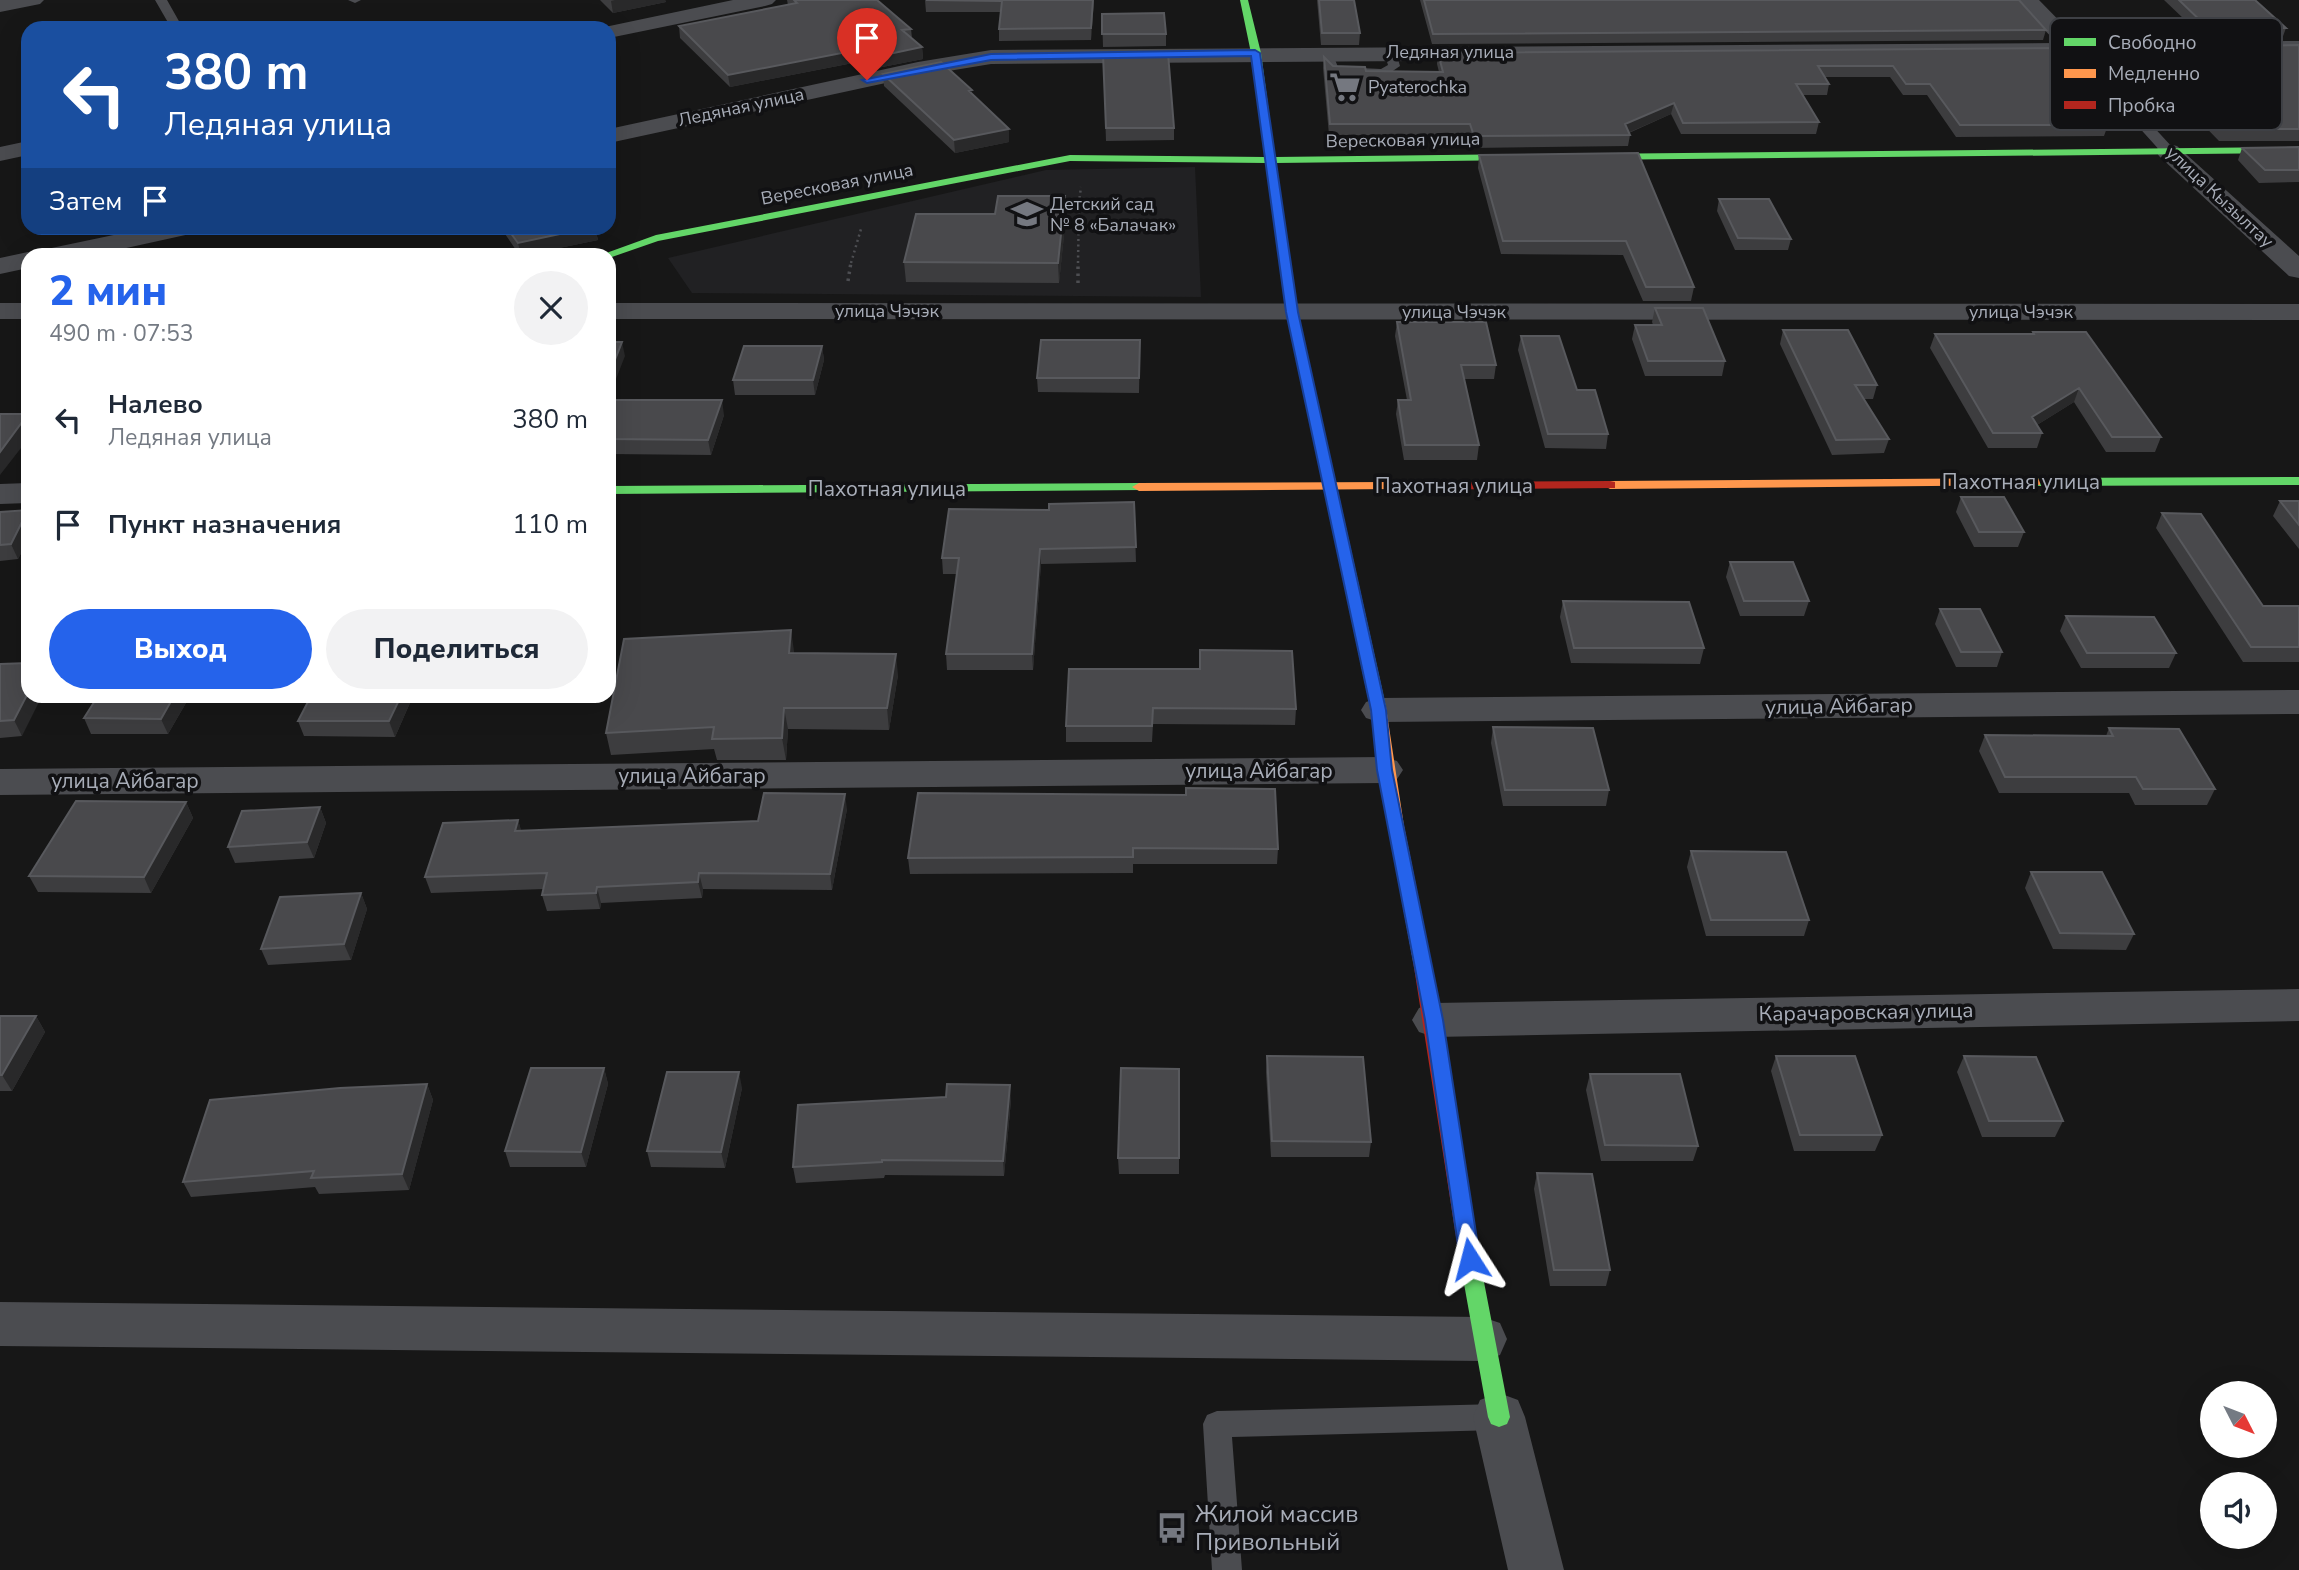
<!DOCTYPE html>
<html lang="ru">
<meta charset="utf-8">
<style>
:root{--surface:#fff;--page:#f2f2f3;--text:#1f2937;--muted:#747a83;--accent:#2563eb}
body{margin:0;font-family:"Nunito Sans",sans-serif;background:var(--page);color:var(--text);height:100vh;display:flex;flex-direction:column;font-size:26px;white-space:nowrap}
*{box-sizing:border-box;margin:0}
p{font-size:23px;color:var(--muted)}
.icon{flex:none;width:38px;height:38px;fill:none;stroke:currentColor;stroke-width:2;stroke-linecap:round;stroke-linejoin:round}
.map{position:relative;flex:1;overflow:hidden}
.sheet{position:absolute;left:21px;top:248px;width:595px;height:455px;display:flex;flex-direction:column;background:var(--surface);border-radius:21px;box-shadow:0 7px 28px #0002}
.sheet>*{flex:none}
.guide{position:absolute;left:21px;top:21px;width:595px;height:214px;border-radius:21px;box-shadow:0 7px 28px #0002;background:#1a4fa0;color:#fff;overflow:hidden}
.needle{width:46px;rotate:132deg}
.controls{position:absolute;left:2200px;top:1381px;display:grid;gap:14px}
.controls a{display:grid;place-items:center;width:77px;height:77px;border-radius:50%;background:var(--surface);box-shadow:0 7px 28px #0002;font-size:35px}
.pin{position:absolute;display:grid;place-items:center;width:60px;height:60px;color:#fff;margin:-72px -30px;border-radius:50% 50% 50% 0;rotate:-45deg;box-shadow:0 0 7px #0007}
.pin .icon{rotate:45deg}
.me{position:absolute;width:77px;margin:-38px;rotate:351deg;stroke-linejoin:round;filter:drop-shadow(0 0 5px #0008)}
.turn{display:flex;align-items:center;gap:24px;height:147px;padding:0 28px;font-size:32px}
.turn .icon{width:91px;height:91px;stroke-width:2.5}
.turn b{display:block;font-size:49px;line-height:60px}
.then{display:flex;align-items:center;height:66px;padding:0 28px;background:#0003;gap:14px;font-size:26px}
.round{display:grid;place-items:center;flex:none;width:74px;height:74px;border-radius:37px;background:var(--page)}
.summary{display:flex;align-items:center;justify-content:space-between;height:119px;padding:0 28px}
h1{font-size:42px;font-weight:800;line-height:52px;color:var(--accent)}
.action{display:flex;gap:14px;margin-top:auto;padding:14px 28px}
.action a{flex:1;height:80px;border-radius:42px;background:var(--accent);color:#fff;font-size:28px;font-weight:800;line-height:80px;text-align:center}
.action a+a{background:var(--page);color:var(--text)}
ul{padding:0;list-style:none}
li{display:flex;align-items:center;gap:21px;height:105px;padding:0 28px}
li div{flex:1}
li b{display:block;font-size:26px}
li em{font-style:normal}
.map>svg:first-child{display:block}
</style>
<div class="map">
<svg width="2299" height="1570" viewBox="0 0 2299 1570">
<rect width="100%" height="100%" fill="#171717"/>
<path fill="#212123" d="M1195,167L1201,297L692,293L668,258L1046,170Z"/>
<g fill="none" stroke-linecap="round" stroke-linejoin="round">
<path stroke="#4d4e52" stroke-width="2.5" stroke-dasharray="2 3.5" stroke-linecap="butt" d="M1061,202H1079L1081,187
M851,263L861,229
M1078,263L1079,202"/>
<path stroke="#4d4e52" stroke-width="3.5" stroke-dasharray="2.5 4.5" stroke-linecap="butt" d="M848,281L851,262
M1078,283V262"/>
<path fill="#4b4c50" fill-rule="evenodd" d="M155,0H167L180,23L178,26H170Z
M348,0H361L355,3Z
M2074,44L2078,45L2173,148V154H2163L2070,51V45Z
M1390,48L1396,52L1400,66L1384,77L1332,74L1326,69L1321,53L1331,50L1338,67L1381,69L1388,65L1384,52Z
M1499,1404L1509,1408L1513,1417L1509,1426L1499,1430L1232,1437L1242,1570H1212L1203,1424L1207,1415L1217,1411Z"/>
<path fill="#4b4c50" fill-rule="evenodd" d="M0,0H44L40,4L0,12Z
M733,0H776L772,4L765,6L609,38V28H600Z
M2016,0H2039L2081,43L2299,41V55L991,64L918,76L609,143V129L918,62L991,50L2057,43Z
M28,141V155L0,161V147Z
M2168,144L2177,146L2299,256V278L2289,276L2159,156L2156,151L2159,146Z
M147,228H194L190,234L90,256H28V268L0,274V258L28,252L38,255L42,250Z
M0,303H28V319H0Z
M609,303L2299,304V320L609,319Z
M28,483V503L0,504V484Z
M2299,690V714L1379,722L1366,718L1361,710L1366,702L1379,698Z
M1384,757L1397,761L1403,770L1397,779L1384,783L0,795V769Z
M2299,989V1021L1434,1037L1419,1032L1412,1020L1419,1008L1434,1003Z
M0,1302L1482,1317L1500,1323L1507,1339L1500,1355L1482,1361L0,1346Z
M1499,1393L1518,1400L1525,1417L1564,1570H1508L1473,1417L1480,1400Z"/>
<path fill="#63d668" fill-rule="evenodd" d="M1240,0H1248L1261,53L1275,157L1530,154L1535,157L1530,160L1276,163L1298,312L1386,707L1378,712L1370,707L1286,312L1266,163L1070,161L658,241L609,258V256H598L656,235L1070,155L1265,157L1251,53Z
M2299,147V153L1587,160L1582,157L1587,154Z
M2299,477V485L2035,486L2028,482L2035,478Z
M1139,483L1144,484V490L609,494V486Z
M1469,1247L1476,1250L1479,1256L1510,1417L1507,1424L1499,1427L1491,1424L1488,1417L1459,1256L1462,1250Z"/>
<path fill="#ff974d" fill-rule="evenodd" d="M2035,478L2040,479V485L1610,489L1603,485L1610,481Z
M1394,482L1399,483V489L1139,491L1132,487L1139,483Z
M1378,702L1386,707L1404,826L1431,961L1428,966H1416L1413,961L1388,826L1370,707Z"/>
<path fill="#b3261e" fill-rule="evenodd" d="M1610,481L1615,482V488L1394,490L1387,486L1394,482Z
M1422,955L1428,956L1431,961L1479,1256L1476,1262L1469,1265L1462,1262L1459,1256L1413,961L1416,956Z"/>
</g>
<path fill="#3d3d3f" d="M600,0H665L666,2L613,13Z
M787,0H877L911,29L912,38L922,47L923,59L867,70L858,62L730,87L680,38L679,26L788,5Z
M925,0H1094L1091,40L999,41V29L1001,12H926Z
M1317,0H1354L1360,33L1359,45H1321Z
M1420,0H2019L2046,30L2043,40L1432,44Z
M2164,0H2255L2286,28L2282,39H2205Z
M1102,14L1166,34V46L1103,47Z
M2299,45V141H2219L2142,62L2146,50H2227L2229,47Z
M1438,53L2083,71L2080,82H2071L2108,125L2104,136L1956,137L1927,95H1903L1890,77H1825L1829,84L1827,95H1803L1819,122L1816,134H1681L1671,114L1629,133L1630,135L1628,146L1472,148L1469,136L1329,135L1323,68L1324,57L1333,66L1366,71L1439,72L1437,64Z
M1103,54L1174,128V140L1106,141Z
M883,74L1009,129V142L955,153L884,86Z
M2299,147V182L2259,183L2238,160L2242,148Z
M1638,153L1694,287L1691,301H1643L1623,255L1501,254L1478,168L1479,155Z
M1065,196L1066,216L1059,283L906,282L904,262L995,214Z
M1719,199L1791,239L1788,250H1735L1717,211Z
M501,228H595L598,240L520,256Z
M1655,308L1725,361L1722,376H1645L1632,339L1635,325H1653L1652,322Z
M1397,322L1496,365L1494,379H1464L1479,445L1477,460H1404L1396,414L1398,400H1407L1395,336Z
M1783,330L1877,385L1873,399H1864L1889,439L1884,453L1832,455L1780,344Z
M2033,332L2161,437L2155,452H2106L2074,402L2037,425L2042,433L2037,448H1988L1930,348L1935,334H2032Z
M1521,336L1608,434L1606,449L1545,448L1518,350Z
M1140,340L1139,393L1038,392L1037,378Z
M822,346L824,360L815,395H735L733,380Z
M609,400L724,415L711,455L609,454Z
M1961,497L2024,532L2018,547H1974L1956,512Z
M2280,501H2299V549L2273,516Z
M1134,502L1136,562L1041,564L1033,670H947L946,654L957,574H943L942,558L1049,510Z
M28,510V540L18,559L0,561V512Z
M2162,513L2263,606H2299V662H2243L2156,528Z
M1730,562L1809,601L1804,616H1740L1726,577Z
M1563,601L1704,648L1700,664L1571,663L1560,617Z
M1940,609L2002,652L1997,667H1956L1935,624Z
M2066,616L2176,653L2169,668H2081L2060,631Z
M1200,650L1296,709L1295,725L1153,724L1152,742H1066V726L1199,669Z
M794,651V653L898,675L889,730L788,729L786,760H717L714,749L611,755L606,733Z
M0,664L22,736L0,738Z
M190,696L168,734H91L84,718Z
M413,696L395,737L304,736L298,721Z
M1493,727L1609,790L1606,806H1503L1491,743Z
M2109,728L2215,789L2207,805H2135L2129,793H1999L1979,751L1985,735L2106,736Z
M1186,795L1278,849L1277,864H1133V873L910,874L908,858Z
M186,802L193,818L151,893L38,892L29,876Z
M320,807L326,823L314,858L235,863L228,847Z
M847,809L832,890L703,889L702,898L601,903L600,909L547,911L542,895L544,889L431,893L425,877L518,820L521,831L758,821Z
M1691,851L1809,920L1804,936H1706L1687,867Z
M2031,872L2134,934L2126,950L2053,949L2025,888Z
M361,893L367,909L351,960L268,965L261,949Z
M0,1016H36L45,1032L12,1091H0Z
M1267,1056L1371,1142L1369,1157H1271L1266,1072Z
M1776,1056L1882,1135L1875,1151H1794L1771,1071Z
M1964,1056L2063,1121L2055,1137H1982L1957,1072Z
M604,1068L608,1084L586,1167H510L505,1151Z
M1179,1069V1174H1119L1118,1158Z
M1590,1074L1698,1146L1693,1161H1601L1586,1090Z
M427,1084L433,1100L409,1190L319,1194L315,1187L191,1197L183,1182Z
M742,1088L725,1168L651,1167L647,1151Z
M1011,1100L1004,1176L885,1175L884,1178L796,1183L793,1167Z
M1537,1173L1610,1270L1606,1286H1550L1534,1189Z"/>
<path fill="#29292a" d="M615,0H665L666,2L613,13L611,1Z
M1093,0H1094L1091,40V28Z
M922,47L923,59L867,70L866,59Z
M857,50L858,62L730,87L728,75Z
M1674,103L1671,114L1623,135L1625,124Z
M1009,129V142L955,153L954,140Z
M1065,196L1066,216L1059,283L1058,263Z
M588,228H595L598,240L521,256L518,243Z
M622,342L625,356L609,397V375Z
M822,346L824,360L815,395L813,380Z
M2079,388L2074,402L2027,431L2032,417Z
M722,400L724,415L711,455L708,440Z
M28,415V439L0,475V452Z
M28,512V540L18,559L11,544Z
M1040,549L1041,564L1033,670L1032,654Z
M791,630L794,651L792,674L789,653Z
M896,654L898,675L889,730L887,708Z
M28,693V696H42L22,736L14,720Z
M174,696H190L168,734L161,719Z
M401,696H413L395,737L389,721Z
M784,708L788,729L786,760L782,738Z
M845,794L847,809L832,890L830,874Z
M186,802L193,818L151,893L144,877Z
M320,807L326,823L314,858L307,842Z
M518,820L523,836L515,831Z
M699,873L703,889L702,898L698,882Z
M597,887L601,903L600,909L596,893Z
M361,893L367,909L351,960L344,944Z
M36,1016L45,1032L12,1091L2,1075Z
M604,1068L608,1084L586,1167L581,1152Z
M739,1072L742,1088L725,1168L721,1152Z
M427,1084L433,1100L409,1190L402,1174Z
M1010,1085L1011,1100L1004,1176L1003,1161Z"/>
<path fill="#49494c" stroke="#58595d" stroke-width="2" d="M794,0H877L911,29L902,30L922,47L866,59L857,50L728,75L679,26L797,3Z
M926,0H1093L1091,28L999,29L1002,1Z
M1319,0H1354L1360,33H1322Z
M1424,0H2019L2046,30L1433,34Z
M2179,0H2255L2286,28L2209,29Z
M1164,13L1166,34H1102V14Z
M2299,45V129H2224L2146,50H2233L2229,47Z
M2063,48L2083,71H2061L2108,125H1960L1930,84H1906L1893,66H1818L1829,84H1796L1819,122L1683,123L1674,103L1625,124L1630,135L1474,136L1470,124H1330L1324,57L1333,66L1365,67L1366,71L1443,72L1438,53Z
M1168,53L1174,128H1106L1103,54Z
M941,62L972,90L969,91L1009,129L954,140L883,74Z
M2299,147V170H2265L2242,148Z
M1638,153L1694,287H1646L1626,241H1503L1479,155Z
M998,196H1065L1058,263L904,262L916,214H995Z
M1719,199H1769L1791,239L1738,238Z
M507,228H588L518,243Z
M1655,308H1703L1725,361H1648L1635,325H1662Z
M1397,322H1486L1496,365H1461L1479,445H1405L1398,400H1411Z
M1783,330H1848L1877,385H1855L1889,439L1836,440Z
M2033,332H2086L2161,437H2112L2079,388L2032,417L2042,433H1993L1935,334H2034Z
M1521,336H1559L1577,390H1595L1608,434H1548Z
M1041,340H1140L1139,378H1037Z
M609,342H622L609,375Z
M744,346H822L813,380H733Z
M609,400H722L708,440L609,439Z
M0,414H28L0,452Z
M1961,497H2004L2024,532H1979Z
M2280,501H2299V525Z
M1134,502L1136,547L1040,549L1032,654H946L959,558H942L949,509L1049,510V504Z
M28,510L11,544L0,545V512Z
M2162,513L2201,514L2263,606H2299V647H2251Z
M1730,562H1793L1809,601H1744Z
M1563,601L1689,602L1704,648H1574Z
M1940,609H1980L2002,652H1961Z
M2066,616L2154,617L2176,653H2087Z
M791,630L789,653L896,654L887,708H784L782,738L712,739L714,727L606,733L624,639Z
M1200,650L1292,651L1296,709L1153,708L1152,726H1066L1069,669H1200Z
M28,663V693L14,720L0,721V664Z
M98,696H174L161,719L84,718Z
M311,696H401L389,721H298Z
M1493,727L1593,728L1609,790H1505Z
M2109,728L2179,729L2215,789H2143L2136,777H2005L1985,735L2113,736Z
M1186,788L1275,789L1278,849L1133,848V857L908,858L918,793L1186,795Z
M764,793L845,794L830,874L699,873L698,882L597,887L596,893L542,895L547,873L425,877L443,823L518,820L515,831L758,821Z
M76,801L186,802L144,877L29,876Z
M320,807L307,842L228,847L242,811Z
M1691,851L1786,852L1809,920H1711Z
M2031,872H2102L2134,934L2060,933Z
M361,893L344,944L261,949L280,897Z
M0,1016H36L2,1075H0Z
M1267,1056L1363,1057L1371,1142L1272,1141Z
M1776,1056H1855L1882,1135H1800Z
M1964,1056L2036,1057L2063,1121H1989Z
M531,1068H604L581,1152L505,1151Z
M1121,1068L1179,1069V1158H1118Z
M667,1072H739L721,1152L647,1151Z
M1590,1074H1680L1698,1146L1605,1145Z
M427,1084L402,1174L311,1178L314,1171L183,1182L210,1100L340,1088Z
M947,1084L1010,1085L1003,1161L882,1160V1162L793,1167L798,1105L946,1097Z
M1537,1173L1592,1174L1610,1270H1554Z"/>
<path fill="#2563eb" stroke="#184099" stroke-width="2" d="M1255,50L1260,53L1298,312L1386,710L1392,770L1443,1020L1480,1259L1477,1265L1470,1268L1462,1265L1460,1259L1425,1020L1377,770L1371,710L1286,312L1251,56L991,60L867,83L862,80L991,54Z"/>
<defs>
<symbol id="supermarket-bare" viewBox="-9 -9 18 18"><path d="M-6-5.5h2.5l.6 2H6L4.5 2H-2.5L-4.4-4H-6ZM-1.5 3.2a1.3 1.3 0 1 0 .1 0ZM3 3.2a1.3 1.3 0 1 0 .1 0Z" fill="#757880" stroke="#111113" stroke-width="2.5" paint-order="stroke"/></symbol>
<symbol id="school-bare" viewBox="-9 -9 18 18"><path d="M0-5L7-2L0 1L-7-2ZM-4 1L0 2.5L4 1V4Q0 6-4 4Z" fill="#757880" stroke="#111113" stroke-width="2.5" paint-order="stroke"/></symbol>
<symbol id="bus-bare" viewBox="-9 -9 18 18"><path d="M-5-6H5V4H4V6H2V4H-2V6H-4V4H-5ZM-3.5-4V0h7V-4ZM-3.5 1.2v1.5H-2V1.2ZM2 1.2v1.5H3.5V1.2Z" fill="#757880" stroke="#111113" stroke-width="2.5" paint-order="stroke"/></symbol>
</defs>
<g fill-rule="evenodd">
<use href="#supermarket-bare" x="1323" y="65" width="44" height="44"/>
<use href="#school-bare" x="1005" y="192" width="44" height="44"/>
<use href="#bus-bare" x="1150" y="1506" width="44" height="44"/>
</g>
<g text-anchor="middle" stroke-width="7" stroke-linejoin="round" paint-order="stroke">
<g font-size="18" fill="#a8adb8" stroke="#111113">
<text x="1450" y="58">Ледяная улица</text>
<text transform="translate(741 107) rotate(-12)" y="6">Ледяная улица</text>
<text transform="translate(1403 140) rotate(-1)" y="6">Вересковая улица</text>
<text transform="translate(837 184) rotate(-11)" y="6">Вересковая улица</text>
<text transform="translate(2220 197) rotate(43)" y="6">улица Кызылтау</text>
<text x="887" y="317">улица Чэчэк</text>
<text x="1454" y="318">улица Чэчэк</text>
<text x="2021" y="318">улица Чэчэк</text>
</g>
<g font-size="18" fill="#a8adb8" stroke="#111113" text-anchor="start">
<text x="1368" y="93">Pyaterochka</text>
<text x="1050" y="210">Детский сад<tspan x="1050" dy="21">№ 8 «Балачак»</tspan></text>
</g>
<g font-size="21" fill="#a8adb8" stroke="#111113">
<text x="2021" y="489">Пахотная улица</text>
<text x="1454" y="493">Пахотная улица</text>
<text x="887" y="496">Пахотная улица</text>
<text transform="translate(1839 706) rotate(-1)" y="7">улица Айбагар</text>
<text x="1259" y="778">улица Айбагар</text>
<text x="692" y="783">улица Айбагар</text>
<text x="125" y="788">улица Айбагар</text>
<text transform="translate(1866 1012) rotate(-1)" y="7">Карачаровская улица</text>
</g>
<g font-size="24" fill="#a8adb8" stroke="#111113" text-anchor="start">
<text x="1195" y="1522">Жилой массив<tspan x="1195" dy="28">Привольный</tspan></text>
</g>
</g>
<rect x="2050" y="18" width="232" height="112" rx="10" fill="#111113" stroke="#3e4045" stroke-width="2"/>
<rect x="2064" y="38" width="32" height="8" fill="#63d668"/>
<rect x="2064" y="69" width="32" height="9" fill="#ff974d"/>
<rect x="2064" y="101" width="32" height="8" fill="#b3261e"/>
<g font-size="19" fill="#a8adb8">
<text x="2108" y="49">Свободно</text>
<text x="2108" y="80">Медленно</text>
<text x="2108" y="112">Пробка</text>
</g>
</svg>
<div class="controls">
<a><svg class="needle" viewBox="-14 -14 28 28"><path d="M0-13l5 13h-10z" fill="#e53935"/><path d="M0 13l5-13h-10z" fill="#747a83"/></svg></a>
<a><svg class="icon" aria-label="sound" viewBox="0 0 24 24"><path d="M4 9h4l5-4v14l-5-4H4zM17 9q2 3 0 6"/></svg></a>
</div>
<div class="pin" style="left:867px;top:80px;background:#d93025"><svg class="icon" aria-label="arrive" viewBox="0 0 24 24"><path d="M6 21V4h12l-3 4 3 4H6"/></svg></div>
<svg class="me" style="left:1470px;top:1259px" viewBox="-20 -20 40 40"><path d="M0-17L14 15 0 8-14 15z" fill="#2563eb" stroke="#fff" stroke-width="4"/></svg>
<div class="guide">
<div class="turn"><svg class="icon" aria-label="left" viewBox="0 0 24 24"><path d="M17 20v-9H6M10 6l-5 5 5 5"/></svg><div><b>380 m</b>Ледяная улица</div></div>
<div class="then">Затем<svg class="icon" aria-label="arrive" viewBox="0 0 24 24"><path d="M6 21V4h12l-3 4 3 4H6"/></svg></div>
</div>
<section class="sheet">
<div class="summary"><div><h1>2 мин</h1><p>490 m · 07:53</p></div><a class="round"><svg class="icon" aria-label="close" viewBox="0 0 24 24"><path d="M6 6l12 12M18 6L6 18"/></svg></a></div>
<ul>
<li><svg class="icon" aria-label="left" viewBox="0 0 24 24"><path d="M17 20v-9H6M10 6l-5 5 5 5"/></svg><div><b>Налево</b><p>Ледяная улица</p></div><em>380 m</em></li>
<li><svg class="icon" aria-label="arrive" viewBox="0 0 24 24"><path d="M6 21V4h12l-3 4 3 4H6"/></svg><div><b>Пункт назначения</b></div><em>110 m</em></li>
</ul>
<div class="action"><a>Выход</a><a>Поделиться</a></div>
</section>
</div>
